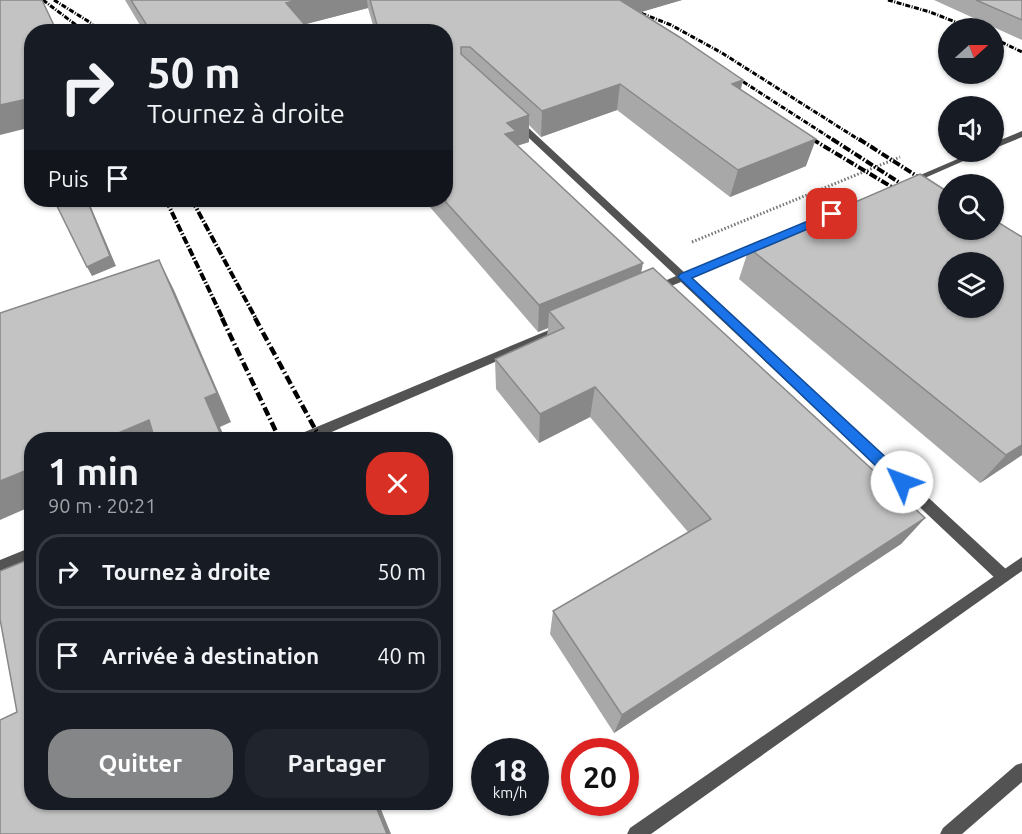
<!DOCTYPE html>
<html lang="fr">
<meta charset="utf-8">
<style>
:root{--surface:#171b24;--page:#20242c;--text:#f1f3f6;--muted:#9ea1a6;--line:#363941;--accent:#858687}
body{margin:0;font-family:Ubuntu,sans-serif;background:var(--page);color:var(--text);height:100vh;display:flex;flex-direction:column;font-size:22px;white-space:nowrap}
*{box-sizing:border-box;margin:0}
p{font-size:20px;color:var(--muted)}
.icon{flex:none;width:33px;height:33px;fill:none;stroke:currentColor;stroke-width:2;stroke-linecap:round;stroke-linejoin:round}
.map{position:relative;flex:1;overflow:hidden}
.panel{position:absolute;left:24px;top:432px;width:429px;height:378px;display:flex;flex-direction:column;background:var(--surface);border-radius:24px;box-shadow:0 2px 4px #0004}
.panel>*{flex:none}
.top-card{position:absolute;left:24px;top:24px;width:429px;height:183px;border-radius:24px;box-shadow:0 2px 4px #0004;background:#171b24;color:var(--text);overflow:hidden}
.needle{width:39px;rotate:69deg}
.tools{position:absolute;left:938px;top:18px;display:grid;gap:12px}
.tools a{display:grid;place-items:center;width:66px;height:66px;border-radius:50%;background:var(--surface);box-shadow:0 2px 4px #0004;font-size:30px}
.speed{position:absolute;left:471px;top:738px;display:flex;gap:12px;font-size:30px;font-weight:700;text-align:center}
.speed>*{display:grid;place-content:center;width:78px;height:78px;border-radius:50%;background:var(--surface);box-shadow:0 2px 4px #0004;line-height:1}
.speed small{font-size:15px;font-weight:400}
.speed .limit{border:9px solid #d22;background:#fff;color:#111}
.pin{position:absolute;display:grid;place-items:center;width:51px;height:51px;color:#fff;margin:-26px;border-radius:12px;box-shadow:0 3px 9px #0006}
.me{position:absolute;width:66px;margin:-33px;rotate:313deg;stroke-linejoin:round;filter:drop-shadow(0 0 4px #0008)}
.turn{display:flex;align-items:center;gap:21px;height:126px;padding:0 24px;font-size:27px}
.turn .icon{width:78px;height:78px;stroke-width:2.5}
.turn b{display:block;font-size:42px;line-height:51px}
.then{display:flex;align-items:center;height:57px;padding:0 24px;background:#0003;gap:12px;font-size:22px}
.round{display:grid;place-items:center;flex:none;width:63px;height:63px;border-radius:24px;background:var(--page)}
.headline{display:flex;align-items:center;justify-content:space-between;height:102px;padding:0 24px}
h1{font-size:36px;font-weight:600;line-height:45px}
.button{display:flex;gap:12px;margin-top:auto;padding:12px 24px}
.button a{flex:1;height:69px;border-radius:24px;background:var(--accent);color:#fff;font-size:24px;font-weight:600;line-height:69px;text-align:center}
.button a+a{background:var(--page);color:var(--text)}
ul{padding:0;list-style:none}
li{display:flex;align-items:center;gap:18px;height:75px;margin:0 12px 9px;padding:0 12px;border:3px solid var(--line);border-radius:24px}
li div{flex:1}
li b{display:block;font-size:22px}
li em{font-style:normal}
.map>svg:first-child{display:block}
</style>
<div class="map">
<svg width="1022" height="834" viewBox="0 0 1022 834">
<rect width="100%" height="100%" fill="#fff"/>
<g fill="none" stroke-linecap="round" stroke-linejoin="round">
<path stroke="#757575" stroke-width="3" stroke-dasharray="1.5 2" stroke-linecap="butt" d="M692,242L900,157"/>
<path fill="#535353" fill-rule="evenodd" d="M514,120H520L685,273L759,242H765V246L690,278L1008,571L1010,576L1008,581L1003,582L998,581L681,282L661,290H653L652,288L653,286L676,276L514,124Z
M1022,131V137L993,149V143Z
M974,152H984L911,184H905L904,182Z
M561,325L565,326L566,329L565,332L313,440H293L295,436Z
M32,547V560L0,572V560Z"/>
<path fill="#535353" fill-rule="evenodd" d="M1022,557V571L651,834H627L630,828Z
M1022,763V782L962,834H940L943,828L1016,765Z"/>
<path stroke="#000" stroke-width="3" stroke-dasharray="5 1.5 1 1.5" stroke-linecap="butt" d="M43,0L76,25L81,32
M54,0L91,23L98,32
M608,0L671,25L722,53L861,141
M888,0L930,12L971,28
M993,38L1022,52
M728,72L835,141
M802,133L814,141"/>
<path stroke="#000" stroke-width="4" stroke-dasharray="8 2 1.5 2" stroke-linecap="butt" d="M812,139L905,195
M832,139L900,183
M859,139L948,196
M166,200L223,319
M192,200L256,319"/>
<path stroke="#000" stroke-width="4.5" stroke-dasharray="9 3 1.5 3" stroke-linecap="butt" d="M222,318L280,440
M255,318L321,440"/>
</g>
<path fill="#a8a8a8" d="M125,0H682L640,12L743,80L741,89L806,166L730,197L617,110L541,137L529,125V142L517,146L641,273L925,518L901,544L614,733L550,634L553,611L688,532L590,417L539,443L496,389L495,359L547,335L548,328L538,332L429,206L428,200H446V32H375L368,8L305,24L311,32H144Z
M934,0H1022V40Z
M749,248L1022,455L980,483L739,279Z"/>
<path fill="#888" d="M298,0H367L368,8L291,28L286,3Z
M613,0H682L611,21Z
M743,80L736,106L732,84Z
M620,84L617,110L541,137L542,111Z
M32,98V127L0,135V105Z
M529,115V142L516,146L505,134L507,123Z
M816,139L806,166L730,197L738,170Z
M87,200H88L116,266L92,276L87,267Z
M159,260L174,290L231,422L220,427L226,440H223L205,398Z
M643,263L638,290L549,311L548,328L538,332L539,305Z
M595,387L590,417L539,443L540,414Z
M149,420L162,440H102Z
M1022,445V455L980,483L1006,455Z
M32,468V506L0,520V481Z
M925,518L901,544L614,733L622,715Z
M374,802H378L391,834H387Z"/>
<path fill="#c3c3c3" stroke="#888" stroke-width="1.5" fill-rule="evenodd" d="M0,0H42L57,32H32V98L0,105Z
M131,0H298L286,3L311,32H151Z
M370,0H620L681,38L743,80L732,84L816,139L738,170L620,84L542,111L470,47H461V54L529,115L507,123L516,131L505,134L643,263L539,305L444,200H446V32H379Z
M976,0H1022V20Z
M920,174L948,192V230H993V219L1022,237V445L1006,455L749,248ZM948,262H993V308H948Z
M54,200H87L110,256L87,267Z
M159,260L217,393L205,398L223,440H155L149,420L102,440H32V468L0,481V313Z
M653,268L925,518L622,715L553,611L711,519L595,387L540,414L495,359L564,328L549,311Z
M32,558V802H374L387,834H0V720L17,712L0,619V571Z"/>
<path fill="#1a73e8" stroke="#114b97" stroke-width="1.5" d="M832,211L836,212V217L692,278L907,477L909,482L907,486L902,488L897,486L678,277L680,274Z"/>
</svg>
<div class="tools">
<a><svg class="needle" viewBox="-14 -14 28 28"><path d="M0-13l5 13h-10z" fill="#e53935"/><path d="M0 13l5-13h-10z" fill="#9ea1a6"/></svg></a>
<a><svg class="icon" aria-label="sound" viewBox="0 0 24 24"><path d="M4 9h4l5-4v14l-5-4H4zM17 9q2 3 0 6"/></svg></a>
<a><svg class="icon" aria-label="search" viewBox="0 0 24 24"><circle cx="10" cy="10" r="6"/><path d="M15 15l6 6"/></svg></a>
<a><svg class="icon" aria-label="layers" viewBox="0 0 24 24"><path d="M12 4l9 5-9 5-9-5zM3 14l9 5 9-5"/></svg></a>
</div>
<div class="speed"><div>18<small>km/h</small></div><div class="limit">20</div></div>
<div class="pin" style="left:832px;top:214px;background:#d93025"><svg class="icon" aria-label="arrive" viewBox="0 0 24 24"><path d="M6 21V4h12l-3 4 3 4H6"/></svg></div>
<svg class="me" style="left:902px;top:482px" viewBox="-20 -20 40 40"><circle r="19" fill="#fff"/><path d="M0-13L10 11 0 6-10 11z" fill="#1a73e8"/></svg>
<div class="top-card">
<div class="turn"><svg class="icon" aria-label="right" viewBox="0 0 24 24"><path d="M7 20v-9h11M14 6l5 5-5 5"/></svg><div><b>50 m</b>Tournez à droite</div></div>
<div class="then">Puis<svg class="icon" aria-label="arrive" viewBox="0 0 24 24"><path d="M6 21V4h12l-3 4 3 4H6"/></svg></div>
</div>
<section class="panel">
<div class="headline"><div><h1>1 min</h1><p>90 m · 20:21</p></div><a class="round" style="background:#d93025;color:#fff"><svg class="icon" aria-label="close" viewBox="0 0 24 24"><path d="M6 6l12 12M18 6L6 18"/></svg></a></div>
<ul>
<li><svg class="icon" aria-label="right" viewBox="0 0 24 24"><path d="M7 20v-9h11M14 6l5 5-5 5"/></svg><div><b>Tournez à droite</b></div><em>50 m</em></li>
<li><svg class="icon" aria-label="arrive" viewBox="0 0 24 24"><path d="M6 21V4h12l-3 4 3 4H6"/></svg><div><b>Arrivée à destination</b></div><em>40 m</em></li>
</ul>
<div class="button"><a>Quitter</a><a>Partager</a></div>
</section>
</div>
